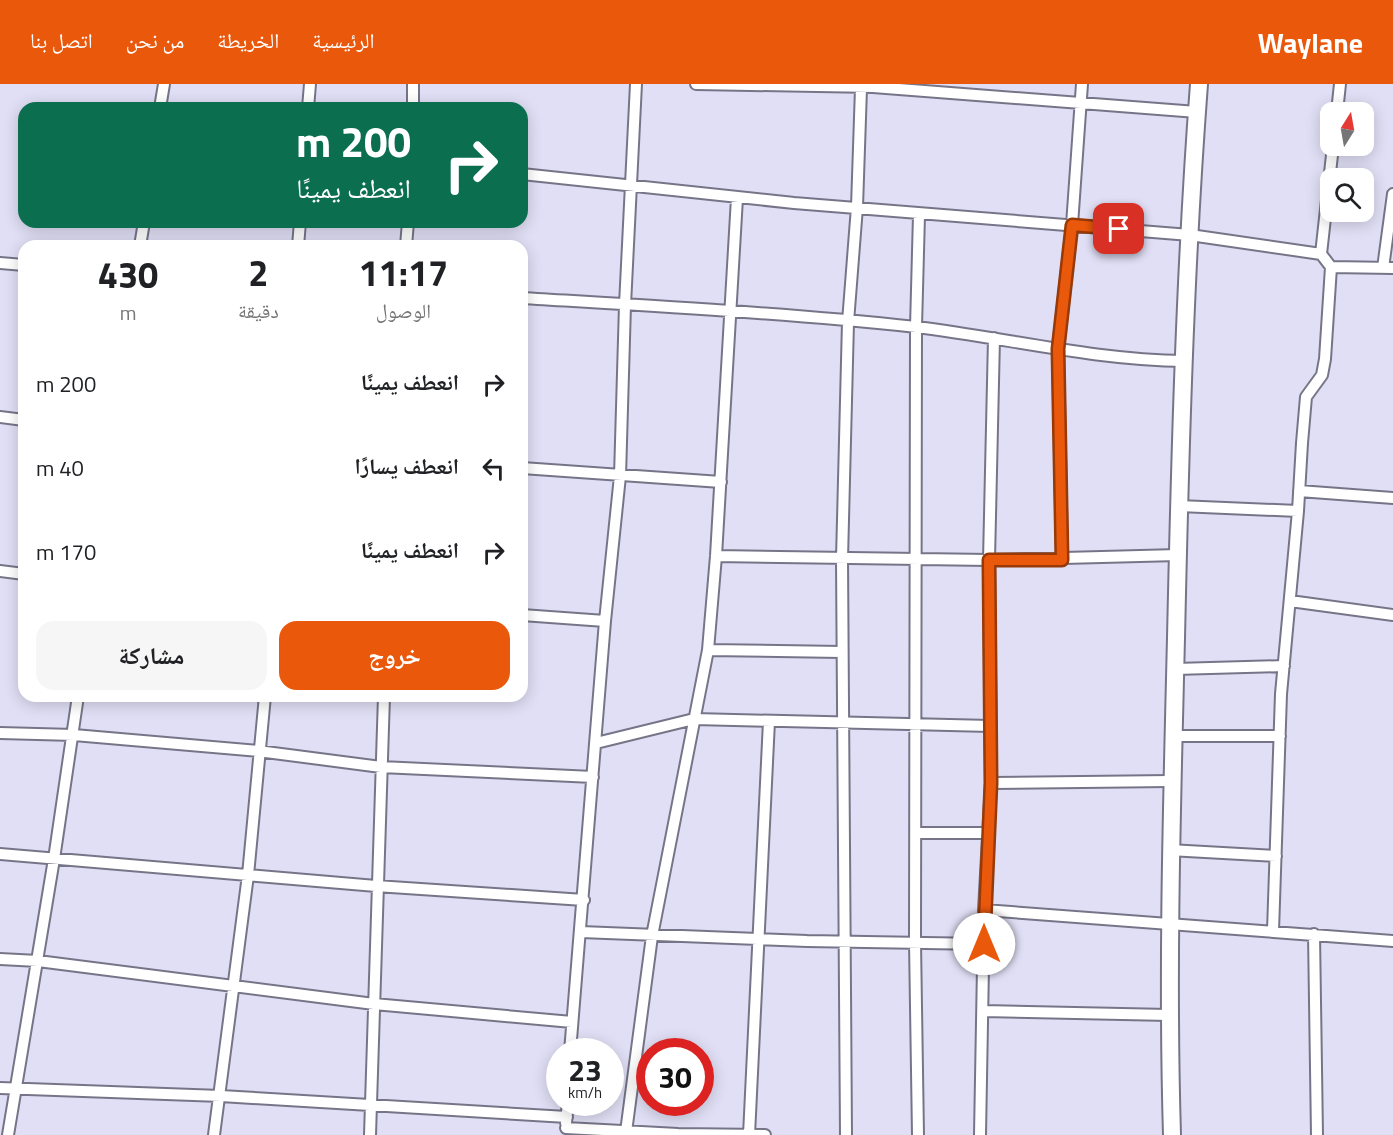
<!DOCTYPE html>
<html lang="ar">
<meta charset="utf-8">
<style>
:root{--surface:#fff;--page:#f6f6f6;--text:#202124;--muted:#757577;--accent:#ea580c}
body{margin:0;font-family:"Titillium Web","Noto Naskh Arabic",sans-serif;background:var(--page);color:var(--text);direction:rtl;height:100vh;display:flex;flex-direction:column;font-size:22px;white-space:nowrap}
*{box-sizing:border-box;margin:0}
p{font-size:20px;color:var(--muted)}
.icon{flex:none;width:33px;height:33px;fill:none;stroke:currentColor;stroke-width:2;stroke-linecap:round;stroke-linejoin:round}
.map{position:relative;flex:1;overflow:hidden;direction:ltr}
.panel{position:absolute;left:18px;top:156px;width:510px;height:462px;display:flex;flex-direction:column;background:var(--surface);border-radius:18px;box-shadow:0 3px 15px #0003;direction:rtl}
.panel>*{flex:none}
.banner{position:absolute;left:18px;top:18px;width:510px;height:126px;border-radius:18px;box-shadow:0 3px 15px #0003;direction:rtl;background:#0b6e4f;color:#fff;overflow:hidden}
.needle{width:39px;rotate:11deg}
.controls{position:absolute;left:1320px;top:18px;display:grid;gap:12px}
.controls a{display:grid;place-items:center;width:54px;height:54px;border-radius:12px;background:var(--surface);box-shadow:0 3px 15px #0003;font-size:30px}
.speed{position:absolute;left:546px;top:954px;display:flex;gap:12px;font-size:30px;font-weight:700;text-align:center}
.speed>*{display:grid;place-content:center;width:78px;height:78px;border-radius:50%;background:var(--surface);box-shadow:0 3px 15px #0003;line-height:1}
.speed small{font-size:15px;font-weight:400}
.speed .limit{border:9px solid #d22;background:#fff;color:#111}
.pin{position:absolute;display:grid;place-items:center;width:51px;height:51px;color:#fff;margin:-26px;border-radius:12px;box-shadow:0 3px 9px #0006}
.me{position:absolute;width:66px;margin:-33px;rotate:0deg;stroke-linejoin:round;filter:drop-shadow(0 0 4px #0008)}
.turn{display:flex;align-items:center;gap:21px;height:126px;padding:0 18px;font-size:27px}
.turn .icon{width:78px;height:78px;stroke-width:2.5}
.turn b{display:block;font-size:42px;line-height:51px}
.eta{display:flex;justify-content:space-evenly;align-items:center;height:102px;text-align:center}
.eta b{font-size:36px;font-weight:700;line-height:42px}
.primary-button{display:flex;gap:12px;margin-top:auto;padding:12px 18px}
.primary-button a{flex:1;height:69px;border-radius:18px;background:var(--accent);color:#fff;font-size:24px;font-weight:700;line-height:69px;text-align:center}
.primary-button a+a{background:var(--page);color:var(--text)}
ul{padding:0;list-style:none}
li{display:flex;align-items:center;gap:18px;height:84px;padding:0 18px}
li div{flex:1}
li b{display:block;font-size:22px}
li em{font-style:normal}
header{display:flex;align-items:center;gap:36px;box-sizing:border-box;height:84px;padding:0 30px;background:var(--accent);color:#fff}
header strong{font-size:28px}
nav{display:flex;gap:33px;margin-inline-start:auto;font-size:21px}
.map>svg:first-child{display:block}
</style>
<header>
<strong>Waylane</strong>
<nav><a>الرئيسية</a><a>الخريطة</a><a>من نحن</a><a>اتصل بنا</a></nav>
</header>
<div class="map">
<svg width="1393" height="1051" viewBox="0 0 1393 1051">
<rect width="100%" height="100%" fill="#e0dff5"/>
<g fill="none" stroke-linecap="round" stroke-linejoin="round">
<defs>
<path id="minor" d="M696,0L873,3L1197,28
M160,24L164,0
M308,24L310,0
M413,24V0
M1337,28L1340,0
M522,90L794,119L1190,151L1321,170L1331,183L1393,184
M140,162L144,138
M298,162L300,138
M406,162L408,138
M1321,170L1333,62
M0,179L24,181
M1383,184L1393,110
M522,214C653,222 785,229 916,243C1007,254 1093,276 1185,277
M0,333L24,336
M522,384L721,398
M1299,407L1393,414
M1179,422L1298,427
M716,472L989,476L1178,471
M1062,476L1058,265L1072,141L1082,0
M0,487L24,490
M1290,517L1393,531
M522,531L605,537
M708,566L842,568
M1175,585L1284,582
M0,649L74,651L258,667L381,683L593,693
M1172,652H1280
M596,659L694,635L991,642
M991,699L1170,697
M916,749H987
M1169,766L1276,772
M0,770L376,802L584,816
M984,826L1393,857
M1273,847L1281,610L1298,427L1302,359L1306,313L1322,291L1325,275L1331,183
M581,848L807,857L984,860
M1314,850L1317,1051
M0,875L38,877L374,920L572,938
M983,927L1169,931
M570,968L605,537L620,392L625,221L636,0
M0,1004L221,1012L567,1033
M566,1039L568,1018
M566,1044L678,1050L765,1051
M626,1048L652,852L708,566L716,472L737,114
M8,1051L54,775L78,612
M214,1051L248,791L265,612
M370,1051L384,612
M749,1051L769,637
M846,1051L842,475L848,238L857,123L861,4
M918,1051L915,858L916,243L919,131
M980,1051L984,826L991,699L989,476L994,254"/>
<path id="secondary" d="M1172,1051C1167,885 1172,720 1176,554C1180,370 1185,184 1199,0"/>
</defs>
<use href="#minor" stroke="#767588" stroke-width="14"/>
<use href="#secondary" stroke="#767588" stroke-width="20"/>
<use href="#minor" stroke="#fff" stroke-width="10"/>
<use href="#secondary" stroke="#fff" stroke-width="16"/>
</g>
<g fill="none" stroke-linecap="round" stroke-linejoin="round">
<defs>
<path id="route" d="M984,860L991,699L989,476H1062L1058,265L1072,141L1119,145"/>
</defs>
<use href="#route" stroke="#983908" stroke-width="15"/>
<use href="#route" stroke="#ea580c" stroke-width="10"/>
</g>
</svg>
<div class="controls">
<a><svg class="needle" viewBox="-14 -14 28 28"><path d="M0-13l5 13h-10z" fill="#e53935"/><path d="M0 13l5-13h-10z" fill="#757577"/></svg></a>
<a><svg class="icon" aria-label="search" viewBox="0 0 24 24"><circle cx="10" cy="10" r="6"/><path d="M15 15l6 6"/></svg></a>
</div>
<div class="speed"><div>23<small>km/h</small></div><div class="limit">30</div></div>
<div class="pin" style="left:1119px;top:145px;background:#d93025"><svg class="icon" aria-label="arrive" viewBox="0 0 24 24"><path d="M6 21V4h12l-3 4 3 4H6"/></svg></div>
<svg class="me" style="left:984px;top:860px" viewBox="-20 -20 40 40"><circle r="19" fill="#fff"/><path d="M0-13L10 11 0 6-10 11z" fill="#ea580c"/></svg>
<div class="banner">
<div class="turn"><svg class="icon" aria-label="right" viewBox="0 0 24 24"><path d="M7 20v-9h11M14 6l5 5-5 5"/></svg><div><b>200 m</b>انعطف يمينًا</div></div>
</div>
<section class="panel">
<div class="eta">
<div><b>11:17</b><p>الوصول</p></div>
<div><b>2</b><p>دقيقة</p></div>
<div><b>430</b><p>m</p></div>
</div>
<ul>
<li><svg class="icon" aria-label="right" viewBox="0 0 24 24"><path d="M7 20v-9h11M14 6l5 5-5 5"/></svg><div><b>انعطف يمينًا</b></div><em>200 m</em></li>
<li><svg class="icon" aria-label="left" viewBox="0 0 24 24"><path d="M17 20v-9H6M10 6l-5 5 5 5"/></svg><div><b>انعطف يسارًا</b></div><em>40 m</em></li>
<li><svg class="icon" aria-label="right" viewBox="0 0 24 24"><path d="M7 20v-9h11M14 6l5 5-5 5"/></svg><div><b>انعطف يمينًا</b></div><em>170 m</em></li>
</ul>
<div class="primary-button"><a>خروج</a><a>مشاركة</a></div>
</section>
</div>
